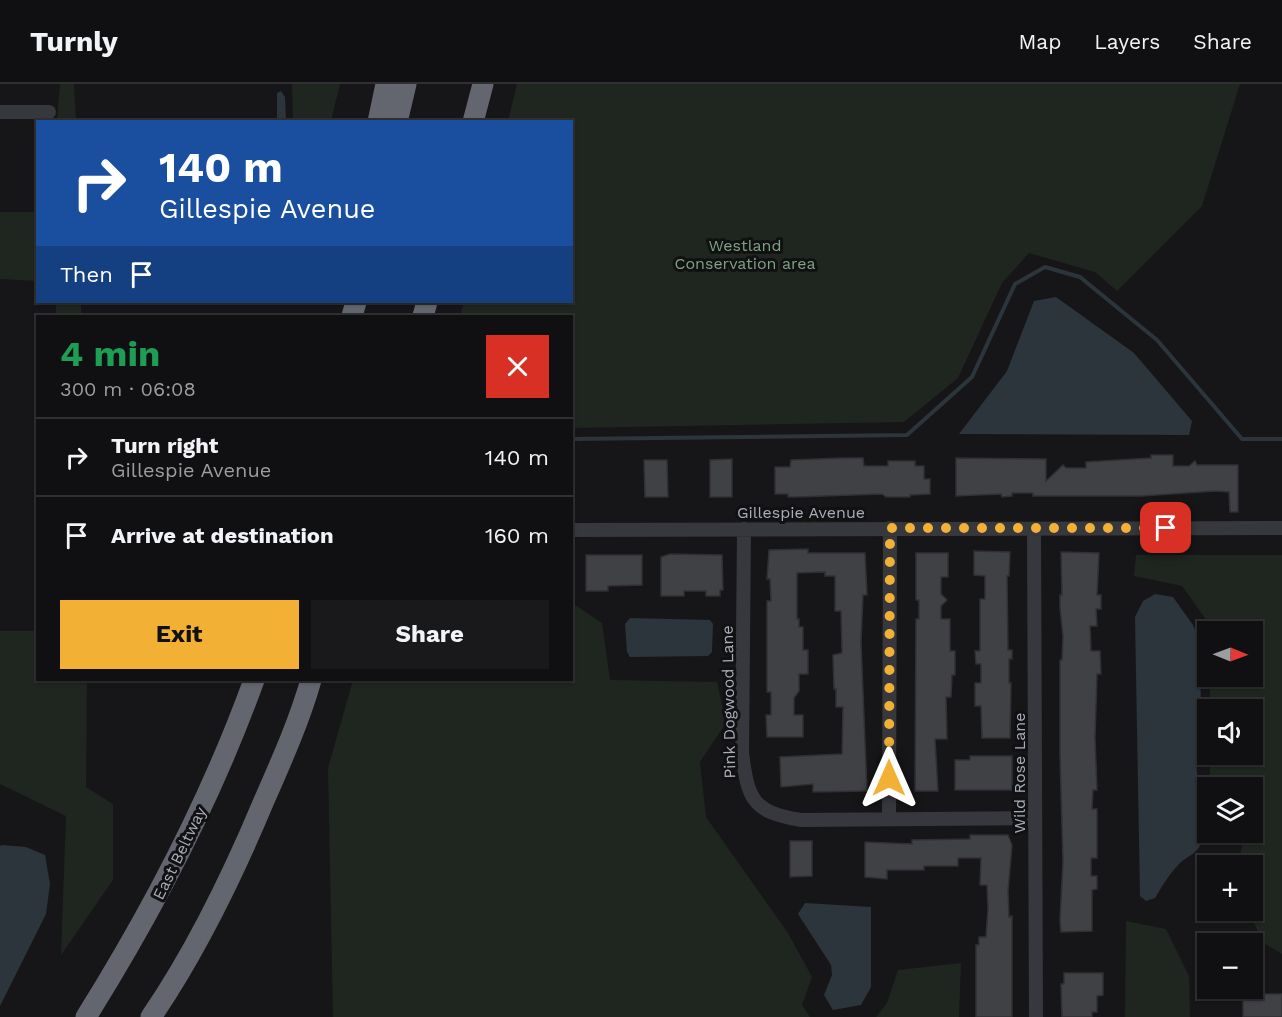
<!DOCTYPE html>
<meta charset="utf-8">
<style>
:root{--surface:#101012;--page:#19191b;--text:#f1f3f6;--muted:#9c9d9f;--line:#303032;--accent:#f2b134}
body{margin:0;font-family:"Work Sans",sans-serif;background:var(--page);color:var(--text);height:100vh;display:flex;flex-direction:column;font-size:22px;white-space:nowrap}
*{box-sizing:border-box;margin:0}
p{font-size:20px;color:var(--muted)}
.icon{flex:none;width:33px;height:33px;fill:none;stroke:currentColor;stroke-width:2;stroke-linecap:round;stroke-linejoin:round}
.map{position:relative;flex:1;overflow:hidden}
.details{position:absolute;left:36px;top:231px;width:537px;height:366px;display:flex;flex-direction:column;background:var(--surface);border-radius:0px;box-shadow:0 2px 4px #0004,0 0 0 2px var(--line)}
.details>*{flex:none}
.top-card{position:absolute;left:36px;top:36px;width:537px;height:183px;border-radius:0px;box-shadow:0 2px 4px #0004,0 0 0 2px var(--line);background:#1a4fa0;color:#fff;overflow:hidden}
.needle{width:39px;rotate:91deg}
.buttons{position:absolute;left:1197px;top:537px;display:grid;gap:12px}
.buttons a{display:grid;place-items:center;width:66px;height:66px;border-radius:0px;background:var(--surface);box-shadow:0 2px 4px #0004,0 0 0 2px var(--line);font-size:30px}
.pin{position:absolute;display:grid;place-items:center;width:51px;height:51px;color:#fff;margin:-26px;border-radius:12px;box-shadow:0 3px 9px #0006}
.me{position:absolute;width:66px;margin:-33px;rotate:0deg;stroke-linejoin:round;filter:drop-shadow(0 0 4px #0008)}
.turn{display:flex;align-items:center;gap:21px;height:126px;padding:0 24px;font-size:27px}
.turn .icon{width:78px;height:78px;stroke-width:2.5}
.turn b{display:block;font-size:42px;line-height:51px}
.then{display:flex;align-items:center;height:57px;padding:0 24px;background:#0003;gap:12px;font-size:22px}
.round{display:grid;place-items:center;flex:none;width:63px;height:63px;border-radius:0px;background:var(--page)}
.overview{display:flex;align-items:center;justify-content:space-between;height:102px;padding:0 24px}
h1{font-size:36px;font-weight:700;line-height:45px;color:#1e9e55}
.button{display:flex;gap:12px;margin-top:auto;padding:12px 24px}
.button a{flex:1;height:69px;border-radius:0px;background:var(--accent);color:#111;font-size:24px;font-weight:700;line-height:69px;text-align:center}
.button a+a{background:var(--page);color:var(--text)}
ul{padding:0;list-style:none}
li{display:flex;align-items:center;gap:18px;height:78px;padding:0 24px;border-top:2px solid var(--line)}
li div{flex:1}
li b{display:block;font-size:22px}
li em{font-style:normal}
header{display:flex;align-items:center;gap:36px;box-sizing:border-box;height:84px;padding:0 30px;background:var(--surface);border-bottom:2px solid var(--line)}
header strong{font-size:28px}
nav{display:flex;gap:33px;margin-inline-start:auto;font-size:21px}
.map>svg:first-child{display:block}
</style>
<header>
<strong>Turnly</strong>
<nav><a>Map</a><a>Layers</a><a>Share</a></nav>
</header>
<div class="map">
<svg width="1282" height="933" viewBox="0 0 1282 933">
<rect width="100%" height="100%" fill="#161618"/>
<path fill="#1e261f" d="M60,0H74L76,37H57Z
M292,0H340L331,37H293Z
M517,0H1240L1202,122L1117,207L1095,188L1029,169L1002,199L958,294L904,338L572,344V232H460L464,218H572V38L508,37Z
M0,128H37V197L0,195Z
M56,218H81V232H56Z
M1136,471H1282V870L1262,858L1249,827L1252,826V782L1238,781L1245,749L1252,748V704L1210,703V671L1252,670V626L1210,625V593L1252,592V548L1210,547V541L1182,502L1134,492Z
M572,519L602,539L610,596L717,598L726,639L700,678L706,733L788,849L812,893L802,921L810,933H333L328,684L353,596H572Z
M0,547H37L38,596H87L86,703L113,720V796L61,871L66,732L0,700Z
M1126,837L1166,845L1189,892L1190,933H1125Z
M961,879L959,933H876L887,919L898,886Z"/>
<path fill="#2c353c" d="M281,7L285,13L286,37H277V9Z
M1056,213L1134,269L1192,337L1189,351L959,350L1007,287L1034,217Z
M1155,510L1173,513L1193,541L1200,557L1201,636L1196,672L1201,760C1195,771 1189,771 1180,779C1170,789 1162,802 1155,814L1146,817L1140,812L1135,533L1143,517Z
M630,534L710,536L713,540L712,568L708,572L630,573L627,568L625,540Z
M2,761L26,763L45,771L50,800L46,830L0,922V762Z
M805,819L871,823V903L861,921L833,926L824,911L832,891L831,881L798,830Z"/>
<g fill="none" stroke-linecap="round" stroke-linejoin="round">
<path stroke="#2c353c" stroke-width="4" d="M572,355L907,351L972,293L1015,200L1045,183L1080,193L1157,256L1242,355H1282"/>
</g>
<path fill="#404145" stroke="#303034" stroke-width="1.5" d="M1151,371H1173V382H1189L1195,377L1197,381H1238V428H1230L1229,408L1216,407L1141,412H1033V409H1012V412L1002,413L1001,410L956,412V374L1046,375V397L1063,381L1066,384H1086V378L1151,374Z
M842,374H863L864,382H888V377H915V382H924V395H930V410L910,411V413H886L882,410L796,413H788V410H775V383H790L791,376Z
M732,375V413H710V376Z
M644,376H667L668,413H645Z
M808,465V469H865L867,511H863L861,558L867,707L813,708V700L781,703L780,673L842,670L843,623H836V605H834L833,571L842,569L841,527H835V492H825V488L797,489V535H799V543H803V566H808V590H799V607L794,614V631H803V653H767L766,631H771V608H767V517H771L770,495H767L769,466Z
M974,467L1010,468L1009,492H1007L1008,566H1012V575H1009V599H1011L1010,654H982L981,622H975V599H981V580H976L975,567H980V515H985V492L974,491Z
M1061,468L1099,469L1097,511H1101V525H1096L1097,542H1090L1091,567H1100L1101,590H1097L1095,654L1097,706H1093L1092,725H1097V774H1091V792H1097V805L1092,806V847L1061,848L1060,836L1063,778L1060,671V576H1062L1063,552L1060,524V511H1062Z
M916,469H948V493H941V510L947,516L941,522V535H950V567H955V591H952L951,613H946L947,655H935L938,707H915L916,535H919V516H916Z
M670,470L722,471L723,506H720V512H706V507H684V512H661V473Z
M586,471H642V501L608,502V507H586Z
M970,672H1012V706H955V676H970Z
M970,751H1008L1012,761L1008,807L1009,833L1012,832V933H976V861H979V853H986L988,825L987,801H980L981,774H958V782H924V786H887V795L865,793V758L912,760V756L970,755Z
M790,757H812V792L790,793Z
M1064,889H1103V911L1097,912V928H1092V933H1062L1061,900H1064Z
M1243,910H1282V933H1243Z"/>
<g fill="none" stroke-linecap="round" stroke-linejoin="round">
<path stroke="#37383d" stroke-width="14" d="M0,28H49
M744,445L742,669C748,715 752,728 801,736L1035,734
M572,446L1282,444
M1034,446L1036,933
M889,735L890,444"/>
<path stroke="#63666e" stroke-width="21" d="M378,38L386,0
M397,38L406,0
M473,38L483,0
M352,232L356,218
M423,232L427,218
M86,933C153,826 211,715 254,596
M151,933C196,867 232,793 263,719C281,678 299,638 311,596"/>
</g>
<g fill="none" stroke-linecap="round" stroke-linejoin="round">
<path stroke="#f2b134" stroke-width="10" stroke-dasharray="0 18" d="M889,694L890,444H1166"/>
</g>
<g text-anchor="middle" stroke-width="6" stroke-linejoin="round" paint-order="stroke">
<g font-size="16" fill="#7fa381" stroke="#111113">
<text x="745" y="167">Westland<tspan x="745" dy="18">Conservation area</tspan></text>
</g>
<g font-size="16" fill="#a8adb8" stroke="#111113">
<text x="801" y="434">Gillespie Avenue</text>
<text transform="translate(728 618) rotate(-91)" y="6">Pink Dogwood Lane</text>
<text transform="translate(1019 689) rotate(-90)" y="6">Wild Rose Lane</text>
<text transform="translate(179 769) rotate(-64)" y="6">East Beltway</text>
</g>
</g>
</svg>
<div class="buttons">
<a><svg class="needle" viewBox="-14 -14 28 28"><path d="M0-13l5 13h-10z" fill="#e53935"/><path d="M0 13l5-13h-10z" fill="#9c9d9f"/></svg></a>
<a><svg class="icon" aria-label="sound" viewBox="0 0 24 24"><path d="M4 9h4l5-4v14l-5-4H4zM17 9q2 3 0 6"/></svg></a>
<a><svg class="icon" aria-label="layers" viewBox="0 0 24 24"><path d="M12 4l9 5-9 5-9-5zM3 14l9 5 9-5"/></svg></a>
<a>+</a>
<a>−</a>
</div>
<div class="pin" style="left:1166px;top:444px;background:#d93025"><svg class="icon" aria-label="arrive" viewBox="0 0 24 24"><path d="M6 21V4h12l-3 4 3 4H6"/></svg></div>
<svg class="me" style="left:889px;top:694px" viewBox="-20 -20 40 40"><path d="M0-17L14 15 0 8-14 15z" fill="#f2b134" stroke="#fff" stroke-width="4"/></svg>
<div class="top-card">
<div class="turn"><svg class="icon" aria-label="right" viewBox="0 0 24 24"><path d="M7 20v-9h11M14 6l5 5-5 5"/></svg><div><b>140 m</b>Gillespie Avenue</div></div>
<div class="then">Then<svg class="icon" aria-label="arrive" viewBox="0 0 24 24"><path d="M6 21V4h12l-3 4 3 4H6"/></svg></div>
</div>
<section class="details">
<div class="overview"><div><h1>4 min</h1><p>300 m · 06:08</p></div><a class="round" style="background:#d93025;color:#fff"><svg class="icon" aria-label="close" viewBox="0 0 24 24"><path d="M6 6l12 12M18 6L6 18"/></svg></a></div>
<ul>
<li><svg class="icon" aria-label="right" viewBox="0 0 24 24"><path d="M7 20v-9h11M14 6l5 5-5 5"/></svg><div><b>Turn right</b><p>Gillespie Avenue</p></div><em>140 m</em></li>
<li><svg class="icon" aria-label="arrive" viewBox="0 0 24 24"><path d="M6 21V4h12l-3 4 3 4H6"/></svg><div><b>Arrive at destination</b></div><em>160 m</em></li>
</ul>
<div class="button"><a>Exit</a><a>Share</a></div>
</section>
</div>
